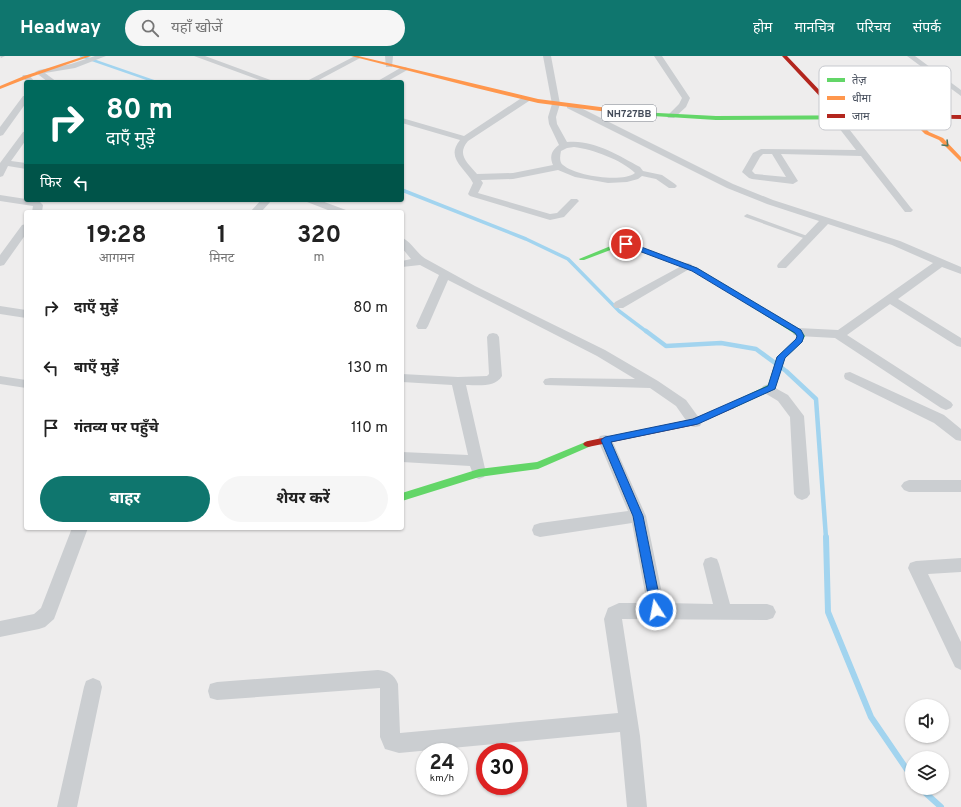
<!DOCTYPE html>
<html lang="hi">
<meta charset="utf-8">
<style>
:root{--surface:#fff;--page:#f6f6f6;--text:#222;--muted:#767676;--accent:#0f766e}
body{margin:0;font-family:Overpass,"Noto Sans Devanagari",sans-serif;background:var(--page);color:var(--text);height:100vh;display:flex;flex-direction:column;font-size:15px;white-space:nowrap}
*{box-sizing:border-box;margin:0}
p{font-size:13px;color:var(--muted)}
.icon{flex:none;width:22px;height:22px;fill:none;stroke:currentColor;stroke-width:2;stroke-linecap:round;stroke-linejoin:round}
.map{position:relative;flex:1;overflow:hidden}
.panel{position:absolute;left:24px;top:154px;width:380px;height:320px;display:flex;flex-direction:column;background:var(--surface);border-radius:4px;box-shadow:0 1px 3px #0004}
.panel>*{flex:none}
.guide{position:absolute;left:24px;top:24px;width:380px;height:122px;border-radius:4px;box-shadow:0 1px 3px #0004;background:#00695c;color:#fff;overflow:hidden}
.controls{position:absolute;left:905px;top:643px;display:grid;gap:8px}
.controls a{display:grid;place-items:center;width:44px;height:44px;border-radius:50%;background:var(--surface);box-shadow:0 1px 3px #0004;font-size:20px}
.speed{position:absolute;left:416px;top:687px;display:flex;gap:8px;font-size:20px;font-weight:700;text-align:center}
.speed>*{display:grid;place-content:center;width:52px;height:52px;border-radius:50%;background:var(--surface);box-shadow:0 1px 3px #0004;line-height:1}
.speed small{font-size:10px;font-weight:400}
.speed .limit{border:6px solid #d22;background:#fff;color:#111}
.pin{position:absolute;display:grid;place-items:center;width:34px;height:34px;color:#fff;margin:-17px;border:2px solid #fff;border-radius:50%;box-shadow:0 1px 4px #0007}
.me{position:absolute;width:44px;margin:-22px;rotate:349deg;stroke-linejoin:round;filter:drop-shadow(0 0 3px #0008)}
.turn{display:flex;align-items:center;gap:14px;height:84px;padding:0 16px;font-size:18px}
.turn .icon{width:52px;height:52px;stroke-width:2.5}
.turn b{display:block;font-size:28px;line-height:34px}
.then{display:flex;align-items:center;height:38px;padding:0 16px;background:#0003;gap:8px;font-size:15px}
.eta{display:flex;justify-content:space-evenly;align-items:center;height:68px;text-align:center}
.eta b{font-size:24px;font-weight:700;line-height:28px}
.action{display:flex;gap:8px;margin-top:auto;padding:8px 16px}
.action a{flex:1;height:46px;border-radius:24px;background:var(--accent);color:#fff;font-size:16px;font-weight:700;line-height:46px;text-align:center}
.action a+a{background:var(--page);color:var(--text)}
ul{padding:0;list-style:none}
li{display:flex;align-items:center;gap:12px;height:60px;padding:0 16px}
li div{flex:1}
li b{display:block;font-size:15px}
li em{font-style:normal}
header{display:flex;align-items:center;gap:24px;box-sizing:border-box;height:56px;padding:0 20px;background:var(--accent);color:#fff}
header strong{font-size:19px}
nav{display:flex;gap:22px;margin-inline-start:auto;font-size:14px}
.search{width:280px;height:36px;background:var(--page);display:flex;align-items:center;gap:10px;box-sizing:border-box;padding:0 14px;border-radius:22px;color:var(--muted);font-size:15px}
.map>svg:first-child{display:block}
</style>
<header>
<strong>Headway</strong>
<div class="search"><svg class="icon" aria-label="search" viewBox="0 0 24 24"><circle cx="10" cy="10" r="6"/><path d="M15 15l6 6"/></svg>यहाँ खोजें</div>
<nav><a>होम</a><a>मानचित्र</a><a>परिचय</a><a>संपर्क</a></nav>
</header>
<div class="map">
<svg width="961" height="751" viewBox="0 0 961 751">
<rect width="100%" height="100%" fill="#eeeded"/>
<g fill="none" stroke-linecap="round" stroke-linejoin="round">
<path stroke="#a2d4ef" stroke-width="2.5" d="M81,0L156,26"/>
<path stroke="#a2d4ef" stroke-width="3.5" d="M402,134L526,183L568,203L619,255L647,276"/>
<path stroke="#a2d4ef" stroke-width="4.5" d="M646,275L666,290L721,287L756,293L786,315L816,343L826,482"/>
<path stroke="#a2d4ef" stroke-width="6" d="M826,481L828,556L871,661L912,721
M920,732L941,751"/>
<path fill="#cbced1" fill-rule="evenodd" d="M747,158L810,181L811,182L808,184L806,183L745,161L744,160Z"/>
<path fill="#cbced1" fill-rule="evenodd" d="M0,0H5L1,2Z
M95,0H106L75,12L45,17L57,26H48L35,16L39,14L71,8Z
M194,0H205L276,26H265Z
M355,0L362,1L315,26H305Z
M385,0H393L392,11H386Z
M543,0H551L560,48L556,61L557,68L567,86C593,83 618,99 640,111L643,115L662,119L675,128L677,130L675,132H669L656,123L642,120L638,123L627,126L608,127L575,121L558,114L513,123L481,124L483,127L478,137L550,158L557,157L571,143H577L579,145L577,147L564,161L550,164L470,140L468,138L473,127C465,112 445,102 460,84L402,67V62L464,80L523,41H529V45L468,85C456,99 468,107 477,118L513,117L553,109C549,100 552,94 559,89L549,68L548,61L552,48ZM574,91C592,93 622,104 635,117C622,127 576,120 563,109C559,106 560,100 561,95L567,92Z
M654,0H662L690,42L686,51L674,62H668L667,60L679,48L682,42Z
M907,0H915L961,34V40Z
M402,11H405L409,13L386,26H376Z
M23,19H29L35,26H27L22,21Z
M23,40H26V47L3,79L0,80V71Z
M567,48H573L733,128L773,144L900,185L961,211V218L942,211L898,243L961,282V291L957,290L890,248L847,279L951,346L953,349L951,352L946,354L941,352L835,282L798,280L794,279L792,276L794,273L798,272L838,274L933,207L892,189L828,168L786,212H778L777,210L778,208L819,165L767,148L727,132L567,52Z
M832,59H838L911,152L913,154L911,156H905L861,100L781,98L798,125L793,128L752,123L749,122L742,116L753,97L761,93L856,94L832,63ZM763,98H772L786,121L755,118L752,115L760,101Z
M26,75V84L11,105L26,107V113L8,110L3,120L0,121V107L23,76Z
M0,139L39,145L43,149L42,156H32L33,150L0,145Z
M261,144H272L261,156H250Z
M305,144H319L346,154L347,156H333L307,146Z
M26,168V178L4,209L0,210V199L22,169Z
M402,182C410,184 417,198 426,203L475,230L605,294L658,325L686,344L702,366L700,370L695,371L690,370L676,350L650,332L545,329L543,326L545,323L550,322L635,323L597,300L448,224L428,270L426,273H418L416,270L439,219L420,209L402,211V205L411,203L402,192Z
M687,207L691,208L692,210L691,212L623,252H615L613,249L615,246Z
M0,250L26,254V262L0,258Z
M493,277L497,278L499,281L502,320C495,332 477,329 466,329L486,417L484,421L479,423L474,421L470,410L402,406V396L468,399L452,329L402,326V318L458,321L487,320L489,318L487,281L489,278Z
M850,316L944,359L961,373V385L956,384L934,367L845,323L844,320L845,317Z
M0,320L26,324V332L0,328Z
M768,328L788,339L804,360L810,438L807,442L802,444L797,442L794,438L790,361L778,345L763,336L761,333L763,330Z
M605,379L610,380L612,384L646,460L664,547L713,548L703,508L705,503L711,501L717,503L719,508L730,548H767L773,550L776,556L773,562L767,564L622,563L640,680L647,751H627L620,676L399,697L385,693L380,681V632L217,644L210,642L208,635L210,628L217,626L378,614C388,615 394,618 398,628L400,677L618,657L604,563L608,552L619,547H647L632,467L540,481L534,479L532,474L534,469L540,467L628,455L598,384L600,380Z
M909,424H961V436H909L904,434L901,430L904,426Z
M72,472H88L54,563L45,571L39,573L0,581V565L34,558L41,552Z
M961,502V516L928,518L961,586V614L955,611L908,512L910,507L916,505Z
M93,622L100,625L102,631L77,751H57L84,631L86,625Z"/>
<path fill="#63d668" fill-rule="evenodd" d="M639,56L716,60L898,59L901,61L898,63L716,64L637,59V57Z
M626,186L697,212L801,274L805,280L802,286L785,302L775,333L734,352L731,353L727,350L728,348L768,329L777,301L796,283L797,280L795,278L693,214L625,190H621L584,204H580L579,203L618,187Z
M588,385L591,386L593,388L591,390L538,413L479,421L402,445V437L479,413L537,406Z"/>
<path fill="#ff974d" fill-rule="evenodd" d="M85,0H91L28,22L0,33V30L24,20Z
M351,0H358L538,43L639,56L642,58L639,60L538,47L476,32Z
M898,59L913,60L929,76L943,82L961,101V106L939,84L925,78L910,63L896,62L895,61Z"/>
<path fill="#b3261e" fill-rule="evenodd" d="M782,0H787L844,60V62H840Z
M911,59H961V63L909,62L908,61Z
M731,347L734,348L735,350L734,352L695,369L588,391L585,390L583,388L585,386L588,385L693,363Z"/>
</g>
<defs><path id="oneway-chevron" d="M-2-3.5L2.5 0L-2 3.5" fill="none" stroke-width="1.6" stroke-linecap="round" stroke-linejoin="round"/></defs>
<use stroke="#4d755e" href="#oneway-chevron" transform="translate(946 88) rotate(46)"/>
<path fill="#1a73e8" stroke="#114b97" d="M623,186H628L697,212L801,274L804,280L802,286L785,302L775,333L698,368L611,386L643,460L662,554L660,558L656,559L653,558L651,554L633,460L601,384L605,381L693,363L768,330L777,301L796,283L797,280L795,277L692,215L623,189Z"/>
<g text-anchor="middle" stroke-width="4" stroke-linejoin="round" paint-order="stroke">
<rect fill="#fff" stroke="#7c828c" stroke-width="1" x="602" y="49" width="54" height="16" rx="3"/>
<g font-size="10" font-weight="bold" fill="#444c5a">
<text x="629" y="61">NH727BB</text>
</g>
</g>
<rect x="819" y="10" width="132" height="64" rx="6" fill="#fff" stroke="#c7c9ce" stroke-width="1"/>
<rect x="827" y="22" width="18" height="4" fill="#63d668"/>
<rect x="827" y="40" width="18" height="4" fill="#ff974d"/>
<rect x="827" y="58" width="18" height="4" fill="#b3261e"/>
<g font-size="11" fill="#444c5a">
<text x="852" y="28">तेज़</text>
<text x="852" y="46">धीमा</text>
<text x="852" y="64">जाम</text>
</g>
</svg>
<div class="controls">
<a><svg class="icon" aria-label="sound" viewBox="0 0 24 24"><path d="M4 9h4l5-4v14l-5-4H4zM17 9q2 3 0 6"/></svg></a>
<a><svg class="icon" aria-label="layers" viewBox="0 0 24 24"><path d="M12 4l9 5-9 5-9-5zM3 14l9 5 9-5"/></svg></a>
</div>
<div class="speed"><div>24<small>km/h</small></div><div class="limit">30</div></div>
<div class="pin" style="left:626px;top:188px;background:#d93025"><svg class="icon" aria-label="arrive" viewBox="0 0 24 24"><path d="M6 21V4h12l-3 4 3 4H6"/></svg></div>
<svg class="me" style="left:656px;top:554px" viewBox="-20 -20 40 40"><circle r="17" fill="#1a73e8" stroke="#fff" stroke-width="3"/><path d="M0-11L8 9 0 5-8 9z" fill="#fff"/></svg>
<div class="guide">
<div class="turn"><svg class="icon" aria-label="right" viewBox="0 0 24 24"><path d="M7 20v-9h11M14 6l5 5-5 5"/></svg><div><b>80 m</b>दाएँ मुड़ें</div></div>
<div class="then">फिर<svg class="icon" aria-label="left" viewBox="0 0 24 24"><path d="M17 20v-9H6M10 6l-5 5 5 5"/></svg></div>
</div>
<section class="panel">
<div class="eta">
<div><b>19:28</b><p>आगमन</p></div>
<div><b>1</b><p>मिनट</p></div>
<div><b>320</b><p>m</p></div>
</div>
<ul>
<li><svg class="icon" aria-label="right" viewBox="0 0 24 24"><path d="M7 20v-9h11M14 6l5 5-5 5"/></svg><div><b>दाएँ मुड़ें</b></div><em>80 m</em></li>
<li><svg class="icon" aria-label="left" viewBox="0 0 24 24"><path d="M17 20v-9H6M10 6l-5 5 5 5"/></svg><div><b>बाएँ मुड़ें</b></div><em>130 m</em></li>
<li><svg class="icon" aria-label="arrive" viewBox="0 0 24 24"><path d="M6 21V4h12l-3 4 3 4H6"/></svg><div><b>गंतव्य पर पहुँचे</b></div><em>110 m</em></li>
</ul>
<div class="action"><a>बाहर</a><a>शेयर करें</a></div>
</section>
</div>
